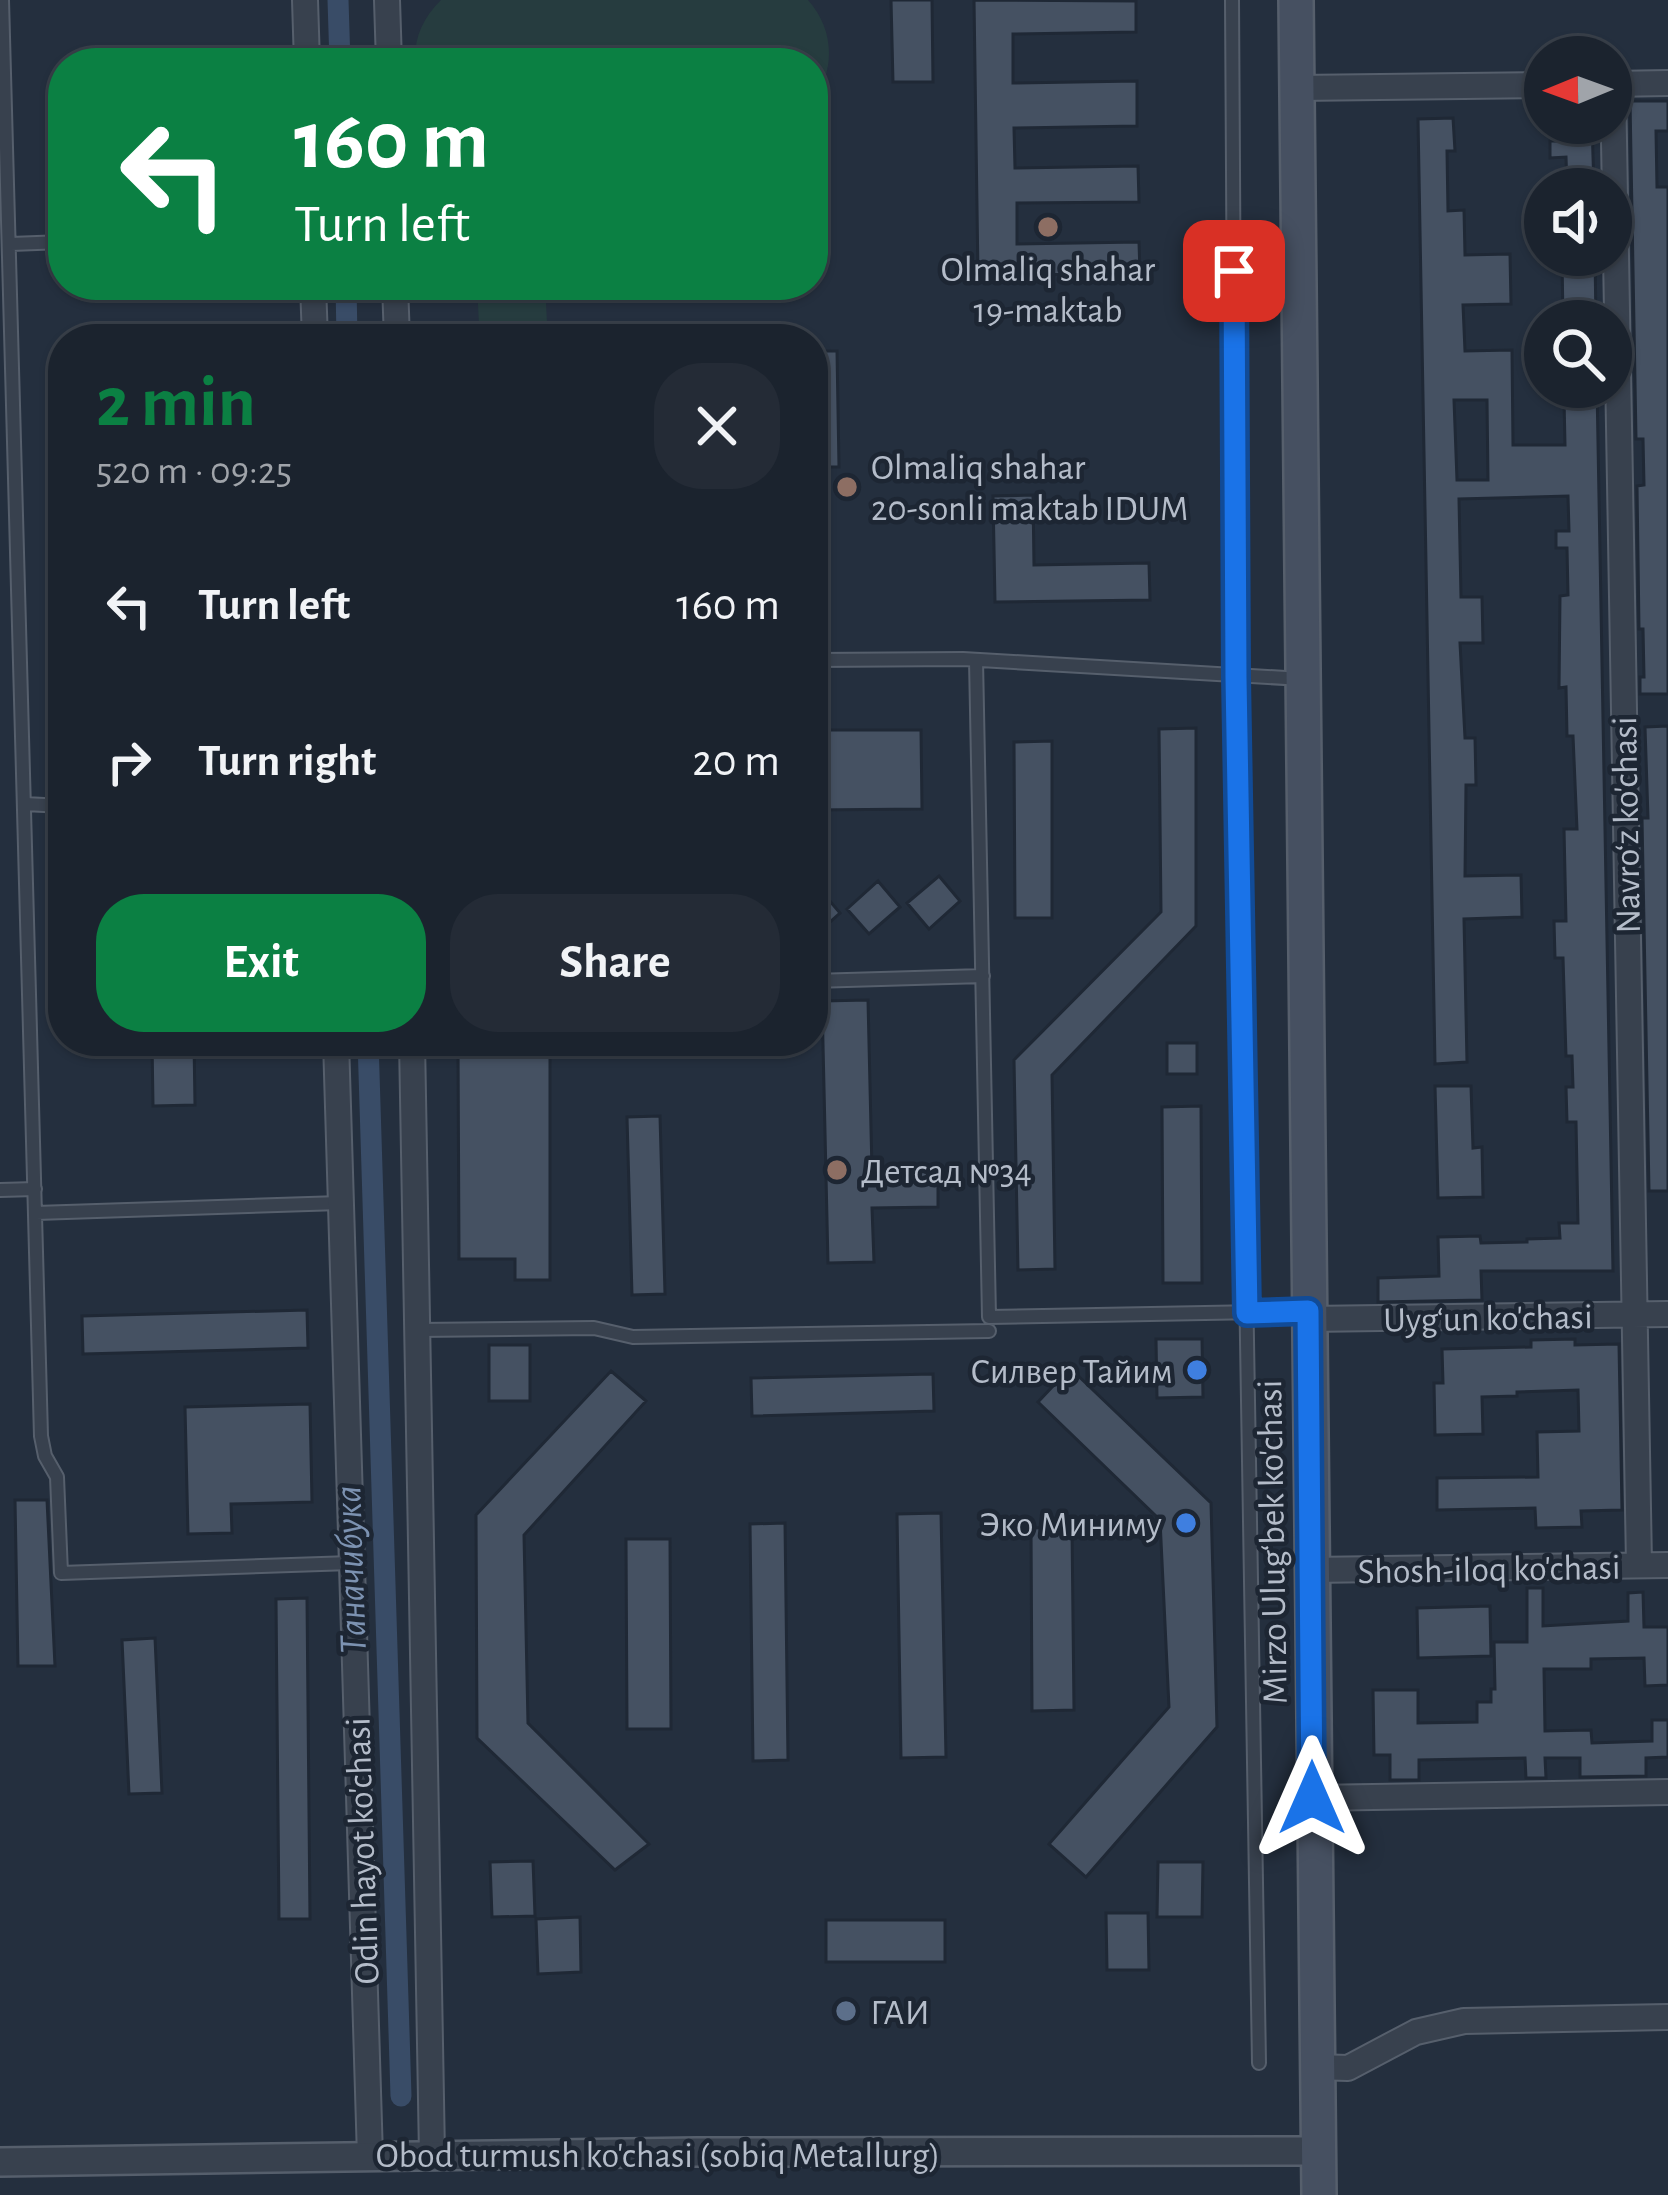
<!DOCTYPE html>
<meta charset="utf-8">
<style>
:root{--surface:#1b232e;--page:#242b36;--text:#f1f3f6;--muted:#a0a4aa;--line:#39404a;--accent:#0b8043}
body{margin:0;font-family:"Alegreya Sans",sans-serif;background:var(--page);color:var(--text);height:100vh;display:flex;flex-direction:column;font-size:45px;white-space:nowrap}
*{box-sizing:border-box;margin:0}
p{font-size:39px;color:var(--muted)}
.icon{flex:none;width:66px;height:66px;fill:none;stroke:currentColor;stroke-width:2;stroke-linecap:round;stroke-linejoin:round}
.map{position:relative;flex:1;overflow:hidden}
.panel{position:absolute;left:48px;top:324px;width:780px;height:732px;display:flex;flex-direction:column;background:var(--surface);border-radius:48px;box-shadow:0 3px 9px #0004,0 0 0 3px var(--line)}
.panel>*{flex:none}
.guide{position:absolute;left:48px;top:48px;width:780px;height:252px;border-radius:48px;box-shadow:0 3px 9px #0004,0 0 0 3px var(--line);background:#0b8043;color:#fff;overflow:hidden}
.needle{width:78px;rotate:269deg}
.fabs{position:absolute;left:1524px;top:36px;display:grid;gap:24px}
.fabs a{display:grid;place-items:center;width:108px;height:108px;border-radius:50%;background:var(--surface);box-shadow:0 3px 9px #0004,0 0 0 3px var(--line);font-size:60px}
.pin{position:absolute;display:grid;place-items:center;width:102px;height:102px;color:#fff;margin:-51px;border-radius:24px;box-shadow:0 6px 18px #0006}
.me{position:absolute;width:132px;margin:-66px;rotate:0deg;stroke-linejoin:round;filter:drop-shadow(0 0 9px #0008)}
.turn{display:flex;align-items:center;gap:42px;height:252px;padding:0 48px;font-size:54px}
.turn .icon{width:156px;height:156px;stroke-width:2.5}
.turn b{display:block;font-size:84px;line-height:102px}
.round{display:grid;place-items:center;flex:none;width:126px;height:126px;border-radius:48px;background:var(--page)}
.summary{display:flex;align-items:center;justify-content:space-between;height:204px;padding:0 48px}
h1{font-size:72px;font-weight:700;line-height:90px;color:var(--accent)}
.primary-button{display:flex;gap:24px;margin-top:auto;padding:24px 48px}
.primary-button a{flex:1;height:138px;border-radius:48px;background:var(--accent);color:#fff;font-size:48px;font-weight:700;line-height:138px;text-align:center}
.primary-button a+a{background:var(--page);color:var(--text)}
ul{padding:0;list-style:none}
li{display:flex;align-items:center;gap:36px;height:156px;padding:0 48px}
li div{flex:1}
li b{display:block;font-size:45px}
li em{font-style:normal}
.map>svg:first-child{display:block}
</style>
<div class="map">
<svg width="1668" height="2195" viewBox="0 0 1668 2195">
<rect width="100%" height="100%" fill="#242f3e"/>
<path fill="#263c3f" d="M441,0H808C834,29 836,69 813,101V63H415C414,37 423,18 441,0Z
M477,285H545L547,322L479,325Z"/>
<g fill="none" stroke-linecap="round" stroke-linejoin="round">
<path stroke="#394c67" stroke-width="21" d="M338,0L340,63
M346,285L347,339
M368,1041L401,2096"/>
</g>
<path fill="#455162" stroke="#1f2835" stroke-width="3" fill-rule="evenodd" d="M891,0H932L933,82H893Z
M974,0L1136,1V32L1013,34V83L1137,81V126L1014,128L1015,168L1138,166L1139,202L1017,203V244L1139,242L1140,273L978,276Z
M1630,101H1668V131H1656L1657,187H1668V694H1640V677H1644L1643,629H1639L1637,486L1644,485L1643,439H1636Z
M1453,118L1455,151H1447L1448,211L1464,210L1465,255L1510,254L1511,304L1463,305L1465,351L1512,350L1513,445H1565L1564,399H1569V387H1597L1613,1271H1481L1482,1300L1378,1302V1278L1439,1276L1438,1237L1480,1236L1481,1243L1527,1242V1239L1560,1238L1559,1223H1578L1576,1122H1567L1566,1087H1573L1572,1056H1566L1563,958H1555L1554,921H1566L1564,829H1577L1573,736H1567L1566,687L1559,688L1560,596L1568,595L1567,548H1556V531H1569L1568,496L1459,499L1461,597H1482L1483,643H1460L1465,738H1475L1476,785H1466L1465,876L1521,875L1522,917L1464,919L1467,1062L1435,1064L1418,119ZM1454,400H1487L1488,480H1457Z
M1555,123H1592L1594,189H1567L1566,157L1550,158V141H1556Z
M1595,257L1596,321H1563L1562,258Z
M813,351H837L839,467H813Z
M1033,495L1034,565L1149,563L1150,600L995,602L993,496Z
M1668,726V1191H1649L1642,818H1648L1645,727Z
M1196,728V926L1052,1075L1055,1269L1018,1270L1014,1060L1161,912L1159,729Z
M813,730H921L922,809L813,810Z
M1052,741V918H1015L1014,742Z
M939,876L960,901L929,929L907,903Z
M813,881L840,913L813,937Z
M878,881L900,907L869,934L847,909Z
M868,1000L872,1171L938,1170V1207L872,1208L874,1262L828,1263L822,1001Z
M152,1041H194L195,1105L153,1106Z
M458,1043H550V1280H515V1259H459Z
M1167,1043H1197V1074H1167Z
M1435,1086H1471L1473,1148L1482,1147L1483,1197L1438,1198Z
M1201,1106L1202,1283H1163L1162,1107Z
M660,1116L665,1294L632,1295L627,1117Z
M307,1310L308,1348L83,1354L82,1316Z
M1156,1339H1202L1203,1397L1157,1398Z
M1575,1339V1345L1619,1344L1622,1510L1581,1511L1582,1527L1536,1528L1535,1508L1437,1510V1478L1538,1477L1537,1432L1579,1431L1578,1390L1517,1392V1396L1482,1397L1483,1434L1435,1435L1434,1383H1443L1442,1349L1531,1347V1340Z
M489,1345H530V1401H489Z
M1070,1368L1211,1503L1217,1727L1086,1877L1049,1844L1169,1707L1160,1520L1038,1402Z
M611,1371L646,1401L524,1535L528,1723L649,1844L615,1870L477,1738L476,1515Z
M933,1374L934,1411L752,1416L751,1378Z
M310,1404L312,1502L231,1504L232,1533L188,1534L185,1407Z
M15,1500H47L55,1666H18Z
M941,1513L946,1757L901,1758L897,1514Z
M785,1523L788,1760L753,1761L750,1524Z
M1072,1527L1074,1710L1032,1711L1031,1528Z
M626,1539H670L671,1729H627Z
M1527,1588H1543V1626L1628,1621V1593L1643,1592L1644,1627H1668V1685L1645,1686L1644,1658L1591,1659V1669H1544L1545,1731L1591,1730L1592,1743L1652,1741V1720H1668V1757L1646,1758V1776L1580,1777V1758H1545L1546,1778H1526L1525,1758L1419,1760V1780H1390V1755H1374L1373,1690H1418V1723L1477,1722V1702H1491V1689H1495L1494,1642H1527Z
M307,1598L310,1919H279L276,1599Z
M1490,1606L1491,1656L1418,1658L1417,1608Z
M155,1638L162,1793L129,1794L122,1640Z
M533,1861L535,1916L492,1917L490,1862Z
M1158,1862H1203L1202,1917H1157Z
M1106,1913H1148L1149,1970H1107Z
M580,1917L581,1972L538,1974L536,1919Z
M826,1920H945V1962H826Z"/>
<g fill="none" stroke-linecap="round" stroke-linejoin="round">
<defs>
<path id="service" d="M2,0L41,1436L45,1456L57,1477L61,1573L351,1563
M1232,0L1236,678L1259,2063
M11,244L63,242
M813,660L963,659L1302,679
M976,660L989,1317L1308,1311
M25,804L63,806
M813,981L983,976
M0,1190L35,1189
M36,1213L340,1203
M418,1330L594,1328L633,1337L989,1331"/>
<path id="minor" d="M305,0L307,63
M387,0L389,63
M1611,84L1668,83
M1613,84L1639,1565
M1297,88L1545,85
M313,285L315,339
M395,285L397,339
M336,1041L370,2157
M412,1041L432,2155
M1308,1319L1668,1314
M1310,1570L1668,1565
M1312,1798L1668,1792
M1315,2067L1348,2068L1416,2032L1464,2021L1668,2017"/>
<path id="tertiary" d="M0,2162L696,2152L1317,2151"/>
<path id="secondary" d="M1296,0L1319,2195"/>
</defs>
<use href="#service" stroke="#565f6c" stroke-width="16"/>
<use href="#minor" stroke="#565f6c" stroke-width="28"/>
<use href="#tertiary" stroke="#565f6c" stroke-width="32"/>
<use href="#secondary" stroke="#565f6c" stroke-width="38"/>
<use href="#service" stroke="#38414e" stroke-width="12"/>
<use href="#minor" stroke="#38414e" stroke-width="24"/>
<use href="#tertiary" stroke="#38414e" stroke-width="27"/>
<use href="#secondary" stroke="#465061" stroke-width="33"/>
</g>
<g fill="none" stroke-linecap="round" stroke-linejoin="round">
<defs>
<path id="route" d="M1234,271L1236,678L1247,1313L1308,1311L1312,1798"/>
</defs>
<use href="#route" stroke="#114b97" stroke-width="30"/>
<use href="#route" stroke="#1a73e8" stroke-width="21"/>
</g>
<g fill="#8d6e63" stroke="#1d2633" stroke-width="4.5">
<circle cx="1048" cy="227" r="12"/>
<circle cx="847" cy="487" r="12"/>
<circle cx="837" cy="1170" r="12"/>
</g>
<g fill="#3f7fe0" stroke="#1d2633" stroke-width="4.5">
<circle cx="1197" cy="1370" r="12"/>
<circle cx="1186" cy="1523" r="12"/>
</g>
<circle fill="#5c6f8a" stroke="#1d2633" stroke-width="4.5" cx="846" cy="2011" r="12"/>
<g text-anchor="middle" stroke-width="9" stroke-linejoin="round" paint-order="stroke">
<g font-size="36" fill="#b4bcc9" stroke="#1d2633" text-anchor="start">
<text x="1048" y="281" text-anchor="middle">Olmaliq shahar<tspan x="1048" dy="41">19-maktab</tspan></text>
<text x="871" y="479">Olmaliq shahar<tspan x="871" dy="41">20-sonli maktab IDUM</tspan></text>
<text x="861" y="1183">Детсад №34</text>
<text x="1173" y="1383" text-anchor="end">Силвер Тайим</text>
<text x="1162" y="1536" text-anchor="end">Эко Миниму</text>
<text x="870" y="2024">ГАИ</text>
</g>
<g font-size="36" fill="#b4bcc9" stroke="#1d2633">
<text transform="translate(1625 825) rotate(-91)" y="13">Navro‘z ko'chasi</text>
<text transform="translate(1488 1317) rotate(-1)" y="13">Uyg‘un ko'chasi</text>
<text transform="translate(1271 1542) rotate(-91)" y="13">Mirzo Ulug‘bek ko'chasi</text>
<text transform="translate(1489 1568) rotate(-1)" y="13">Shosh-iloq ko'chasi</text>
<text transform="translate(361 1851) rotate(-92)" y="13">Odin hayot ko'chasi</text>
<text x="658" y="2167">Obod turmush ko'chasi (sobiq Metallurg)</text>
</g>
<g font-size="39" font-style="italic" fill="#7c92b1" stroke="#1d2633">
<text transform="translate(349 1570) rotate(-92)" y="14">Таначибука</text>
</g>
</g>
</svg>
<div class="fabs">
<a><svg class="needle" viewBox="-14 -14 28 28"><path d="M0-13l5 13h-10z" fill="#e53935"/><path d="M0 13l5-13h-10z" fill="#a0a4aa"/></svg></a>
<a><svg class="icon" aria-label="sound" viewBox="0 0 24 24"><path d="M4 9h4l5-4v14l-5-4H4zM17 9q2 3 0 6"/></svg></a>
<a><svg class="icon" aria-label="search" viewBox="0 0 24 24"><circle cx="10" cy="10" r="6"/><path d="M15 15l6 6"/></svg></a>
</div>
<div class="pin" style="left:1234px;top:271px;background:#d93025"><svg class="icon" aria-label="arrive" viewBox="0 0 24 24"><path d="M6 21V4h12l-3 4 3 4H6"/></svg></div>
<svg class="me" style="left:1312px;top:1798px" viewBox="-20 -20 40 40"><path d="M0-17L14 15 0 8-14 15z" fill="#1a73e8" stroke="#fff" stroke-width="4"/></svg>
<div class="guide">
<div class="turn"><svg class="icon" aria-label="left" viewBox="0 0 24 24"><path d="M17 20v-9H6M10 6l-5 5 5 5"/></svg><div><b>160 m</b>Turn left</div></div>
</div>
<section class="panel">
<div class="summary"><div><h1>2 min</h1><p>520 m · 09:25</p></div><a class="round"><svg class="icon" aria-label="close" viewBox="0 0 24 24"><path d="M6 6l12 12M18 6L6 18"/></svg></a></div>
<ul>
<li><svg class="icon" aria-label="left" viewBox="0 0 24 24"><path d="M17 20v-9H6M10 6l-5 5 5 5"/></svg><div><b>Turn left</b></div><em>160 m</em></li>
<li><svg class="icon" aria-label="right" viewBox="0 0 24 24"><path d="M7 20v-9h11M14 6l5 5-5 5"/></svg><div><b>Turn right</b></div><em>20 m</em></li>
</ul>
<div class="primary-button"><a>Exit</a><a>Share</a></div>
</section>
</div>
